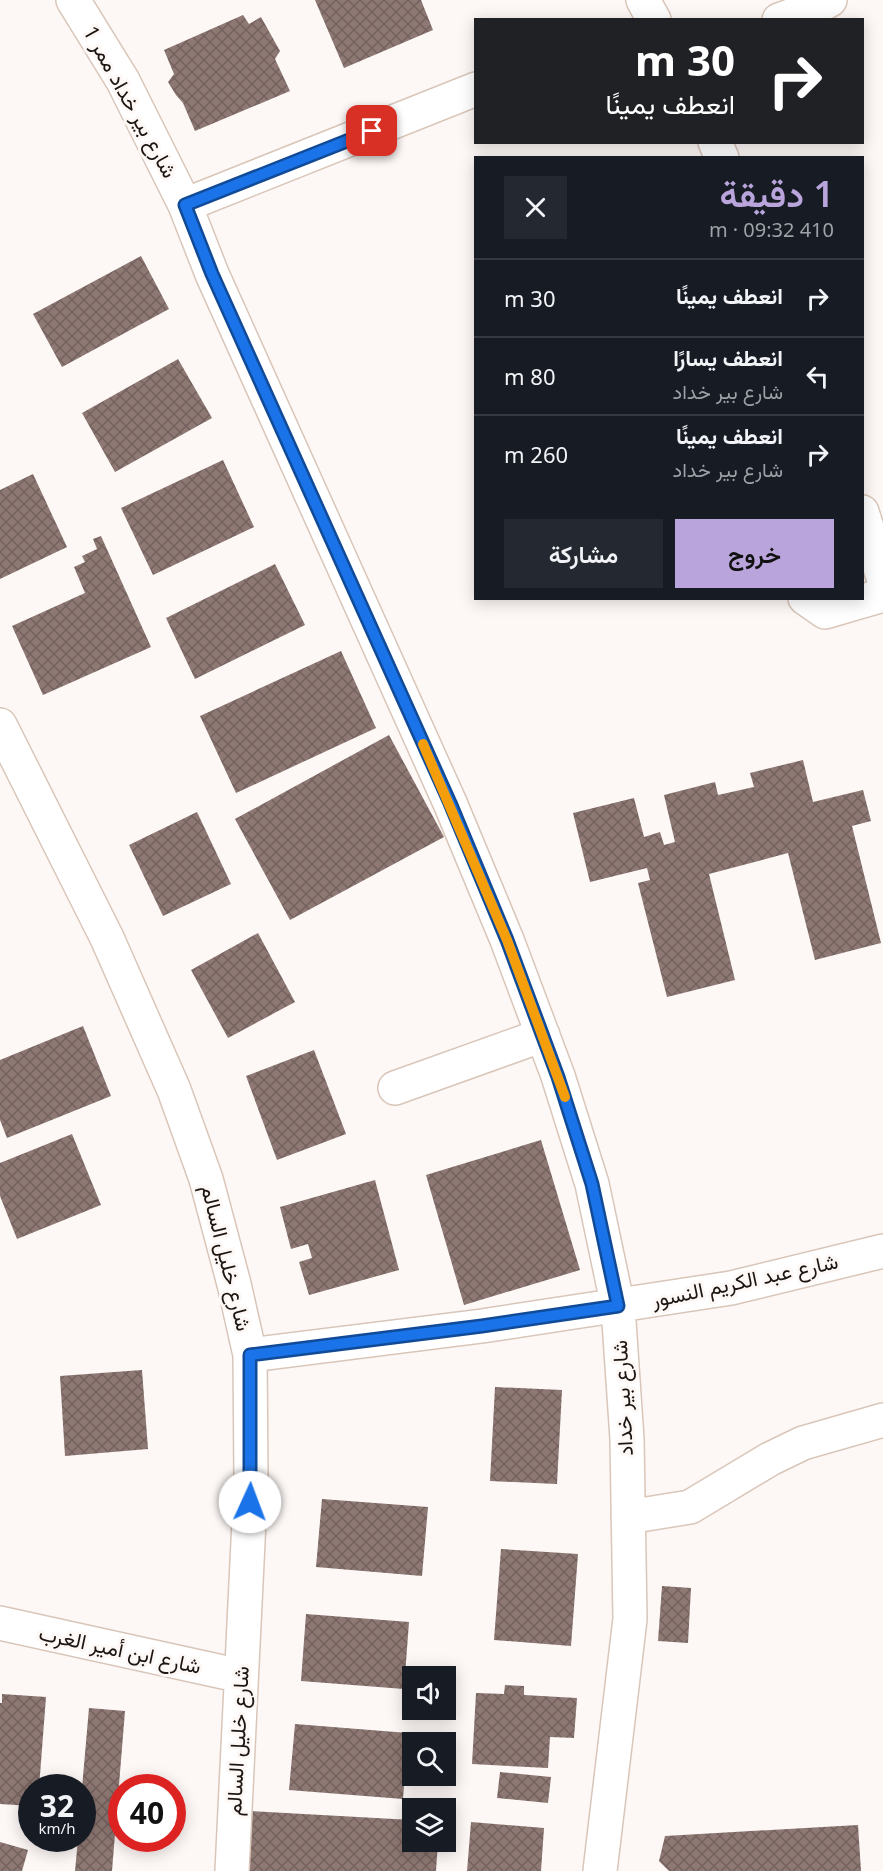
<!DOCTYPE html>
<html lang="ar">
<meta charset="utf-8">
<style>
:root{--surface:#171b24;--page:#242831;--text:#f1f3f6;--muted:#9ea1a6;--line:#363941;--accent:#b9a4db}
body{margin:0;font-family:"Noto Sans",Vazirmatn,sans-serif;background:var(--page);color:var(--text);direction:rtl;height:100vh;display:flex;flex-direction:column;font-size:22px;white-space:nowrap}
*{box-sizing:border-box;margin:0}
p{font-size:20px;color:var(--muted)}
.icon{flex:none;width:33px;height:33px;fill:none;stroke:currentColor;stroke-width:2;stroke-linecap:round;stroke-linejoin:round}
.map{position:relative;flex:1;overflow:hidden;direction:ltr}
.details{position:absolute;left:474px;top:156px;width:390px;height:444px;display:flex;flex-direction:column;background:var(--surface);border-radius:0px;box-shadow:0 3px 15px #0003;direction:rtl}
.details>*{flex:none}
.hud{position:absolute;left:474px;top:18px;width:390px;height:126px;border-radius:0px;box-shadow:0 3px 15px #0003;direction:rtl;background:#202124;color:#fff;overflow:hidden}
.tools{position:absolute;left:402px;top:1666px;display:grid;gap:12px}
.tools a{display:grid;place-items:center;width:54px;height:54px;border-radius:0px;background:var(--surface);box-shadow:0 3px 15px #0003;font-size:30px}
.speed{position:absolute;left:18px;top:1774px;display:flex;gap:12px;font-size:30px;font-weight:700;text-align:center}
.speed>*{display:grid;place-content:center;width:78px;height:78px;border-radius:50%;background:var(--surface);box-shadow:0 3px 15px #0003;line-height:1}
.speed small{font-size:15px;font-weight:400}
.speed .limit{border:9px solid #d22;background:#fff;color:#111}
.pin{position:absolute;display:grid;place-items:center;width:51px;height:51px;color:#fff;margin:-26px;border-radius:12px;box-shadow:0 3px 9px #0006}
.me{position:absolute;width:66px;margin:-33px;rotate:2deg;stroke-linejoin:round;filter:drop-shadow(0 0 4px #0008)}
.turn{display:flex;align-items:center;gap:21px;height:126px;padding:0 30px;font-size:27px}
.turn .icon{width:78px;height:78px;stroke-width:2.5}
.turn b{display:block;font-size:42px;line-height:51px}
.round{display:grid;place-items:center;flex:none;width:63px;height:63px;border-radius:0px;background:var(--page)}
.head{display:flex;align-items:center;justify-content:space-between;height:102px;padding:0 30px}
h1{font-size:36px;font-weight:600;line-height:45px;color:var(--accent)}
.action{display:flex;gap:12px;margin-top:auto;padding:12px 30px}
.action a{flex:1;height:69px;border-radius:0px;background:var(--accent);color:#111;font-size:24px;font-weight:600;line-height:69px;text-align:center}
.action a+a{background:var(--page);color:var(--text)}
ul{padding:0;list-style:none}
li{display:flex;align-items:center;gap:18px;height:78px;padding:0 30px;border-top:2px solid var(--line)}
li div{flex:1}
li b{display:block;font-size:22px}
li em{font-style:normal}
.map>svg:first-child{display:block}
</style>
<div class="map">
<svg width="883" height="1871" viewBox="0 0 883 1871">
<defs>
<pattern id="building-cross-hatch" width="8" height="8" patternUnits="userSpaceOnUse" patternTransform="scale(1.5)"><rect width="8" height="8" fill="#8e7873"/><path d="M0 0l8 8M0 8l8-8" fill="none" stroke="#73615d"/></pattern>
</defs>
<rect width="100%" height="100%" fill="#fdf8f6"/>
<path fill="url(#building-cross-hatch)" d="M315,0H421L433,30L344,68Z
M243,15L249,24L261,17L280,51L275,59L290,91L195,131L183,103L176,95L168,82L174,74L164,50Z
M141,256L169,309L62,367L33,314Z
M178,359L212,418L115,472L82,413Z
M223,460L254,527L153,575L121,508Z
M33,474L67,547L0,579V490Z
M101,536L151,647L43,695L12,626L85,593L74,567L85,562L82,556L97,549L93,539Z
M275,564L305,625L195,679L166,618Z
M341,651L376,728L236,793L200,716Z
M389,735L444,837L290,920L235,819Z
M803,760L813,802L863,790L871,821L852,826L881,943L815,960L788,853L709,874L735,980L667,997L638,883L650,880L647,868L590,882L573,813L634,798L644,837L660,832L664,845L675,842L664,795L715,782L718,795L754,787L750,773Z
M197,812L231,884L163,916L129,845Z
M258,933L295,1002L228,1038L191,970Z
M83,1026L111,1096L7,1138L0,1120V1060Z
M314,1050L346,1134L277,1160L246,1076Z
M72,1134L101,1205L17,1239L0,1196V1163Z
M541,1140L580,1270L464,1305L426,1175Z
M375,1180L399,1270L309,1295L299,1262L312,1258L308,1244L291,1249L280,1207Z
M142,1370L148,1449L65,1456L60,1376Z
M495,1387L562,1390L557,1484L490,1481Z
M322,1499L428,1507L422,1576L316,1567Z
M501,1549L578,1554L571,1646L494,1640Z
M662,1586L691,1588L688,1643L658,1641Z
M306,1614L409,1622L404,1689L301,1681Z
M505,1685L524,1686V1695L577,1698L574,1738L550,1737L548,1768L472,1764L476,1693L504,1694Z
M2,1694L46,1697L39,1788H32V1806L0,1804V1703H2Z
M89,1708L125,1711L112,1871H75L78,1839H82V1788Z
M295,1724L408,1733L403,1799L289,1790Z
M500,1772L551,1777L548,1803L497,1798Z
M250,1811L412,1820V1842H438L436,1871H246Z
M471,1822L544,1828L541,1871H467Z
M858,1825L861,1871H669L659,1861L665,1836Z
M0,1842L28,1850L22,1871H0Z"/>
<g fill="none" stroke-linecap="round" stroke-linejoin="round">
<defs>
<path id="minor" d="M73,0L123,81L185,205
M643,0L654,20
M779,20L823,4L830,0
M476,89L185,205L212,274L450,803L507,940L558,1076L592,1184L618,1307L627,1439L630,1619L600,1871
M715,142L722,158
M862,512L883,577
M805,598L825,612L883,595
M0,725L107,938L174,1090L206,1179L234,1284L250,1355L251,1480L232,1871
M395,1088L543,1035
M250,1355L482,1326L731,1288L883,1251
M628,1517L690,1507L770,1459L803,1443L883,1420
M0,1623L241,1676"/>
</defs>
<use href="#minor" stroke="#d9c6b9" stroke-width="36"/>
<use href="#minor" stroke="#fff" stroke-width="33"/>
</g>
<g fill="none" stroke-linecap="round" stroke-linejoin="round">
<defs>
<path id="route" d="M250,1502V1355L482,1326L618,1306L592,1184L558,1077L507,940L450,803L212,274L185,205L372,131"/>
</defs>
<use href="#route" stroke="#114b97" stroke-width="15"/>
<use href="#route" stroke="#1a73e8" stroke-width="10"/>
<path stroke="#f59e0b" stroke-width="10" d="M423,744L507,940L565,1097"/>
</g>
<g text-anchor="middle" stroke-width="6" stroke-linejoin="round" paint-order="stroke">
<g font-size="21" fill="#1c1511" stroke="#fdf8f6">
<text transform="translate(130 102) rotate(61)" y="7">شارع بير خداد ممر 1</text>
<text transform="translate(226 1258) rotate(76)" y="7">شارع خليل السالم</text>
<text transform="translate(745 1281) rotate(-12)" y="7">شارع عبد الكريم النسور</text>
<text transform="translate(623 1398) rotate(-93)" y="7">شارع بير خداد</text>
<text transform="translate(120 1650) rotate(12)" y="7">شارع ابن أمير الغرب</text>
<text transform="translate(238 1741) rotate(-87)" y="7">شارع خليل السالم</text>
</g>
</g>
</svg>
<div class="tools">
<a><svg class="icon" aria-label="sound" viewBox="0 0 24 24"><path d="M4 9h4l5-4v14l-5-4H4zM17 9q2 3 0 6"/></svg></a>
<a><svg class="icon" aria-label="search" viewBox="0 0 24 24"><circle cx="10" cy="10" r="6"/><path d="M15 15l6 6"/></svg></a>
<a><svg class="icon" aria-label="layers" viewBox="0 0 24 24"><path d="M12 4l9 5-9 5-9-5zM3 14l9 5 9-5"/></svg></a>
</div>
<div class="speed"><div>32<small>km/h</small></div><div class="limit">40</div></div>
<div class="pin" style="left:372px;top:131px;background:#d93025"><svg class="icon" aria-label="arrive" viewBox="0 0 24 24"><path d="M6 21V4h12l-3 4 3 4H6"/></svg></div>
<svg class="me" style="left:250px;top:1502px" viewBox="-20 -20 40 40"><circle r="19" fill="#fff"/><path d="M0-13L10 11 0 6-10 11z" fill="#1a73e8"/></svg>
<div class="hud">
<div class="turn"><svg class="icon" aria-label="right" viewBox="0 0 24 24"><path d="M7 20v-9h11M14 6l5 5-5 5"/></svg><div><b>30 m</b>انعطف يمينًا</div></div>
</div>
<section class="details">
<div class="head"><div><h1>1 دقيقة</h1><p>410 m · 09:32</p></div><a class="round"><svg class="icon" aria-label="close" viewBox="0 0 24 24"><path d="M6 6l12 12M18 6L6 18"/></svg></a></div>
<ul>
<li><svg class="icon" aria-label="right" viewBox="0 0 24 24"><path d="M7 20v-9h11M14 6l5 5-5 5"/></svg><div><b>انعطف يمينًا</b></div><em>30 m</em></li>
<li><svg class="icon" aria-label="left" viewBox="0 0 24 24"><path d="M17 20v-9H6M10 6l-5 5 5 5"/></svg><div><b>انعطف يسارًا</b><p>شارع بير خداد</p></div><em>80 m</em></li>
<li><svg class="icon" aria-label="right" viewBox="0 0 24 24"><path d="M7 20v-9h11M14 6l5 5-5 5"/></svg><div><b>انعطف يمينًا</b><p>شارع بير خداد</p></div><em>260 m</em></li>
</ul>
<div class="action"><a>خروج</a><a>مشاركة</a></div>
</section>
</div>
